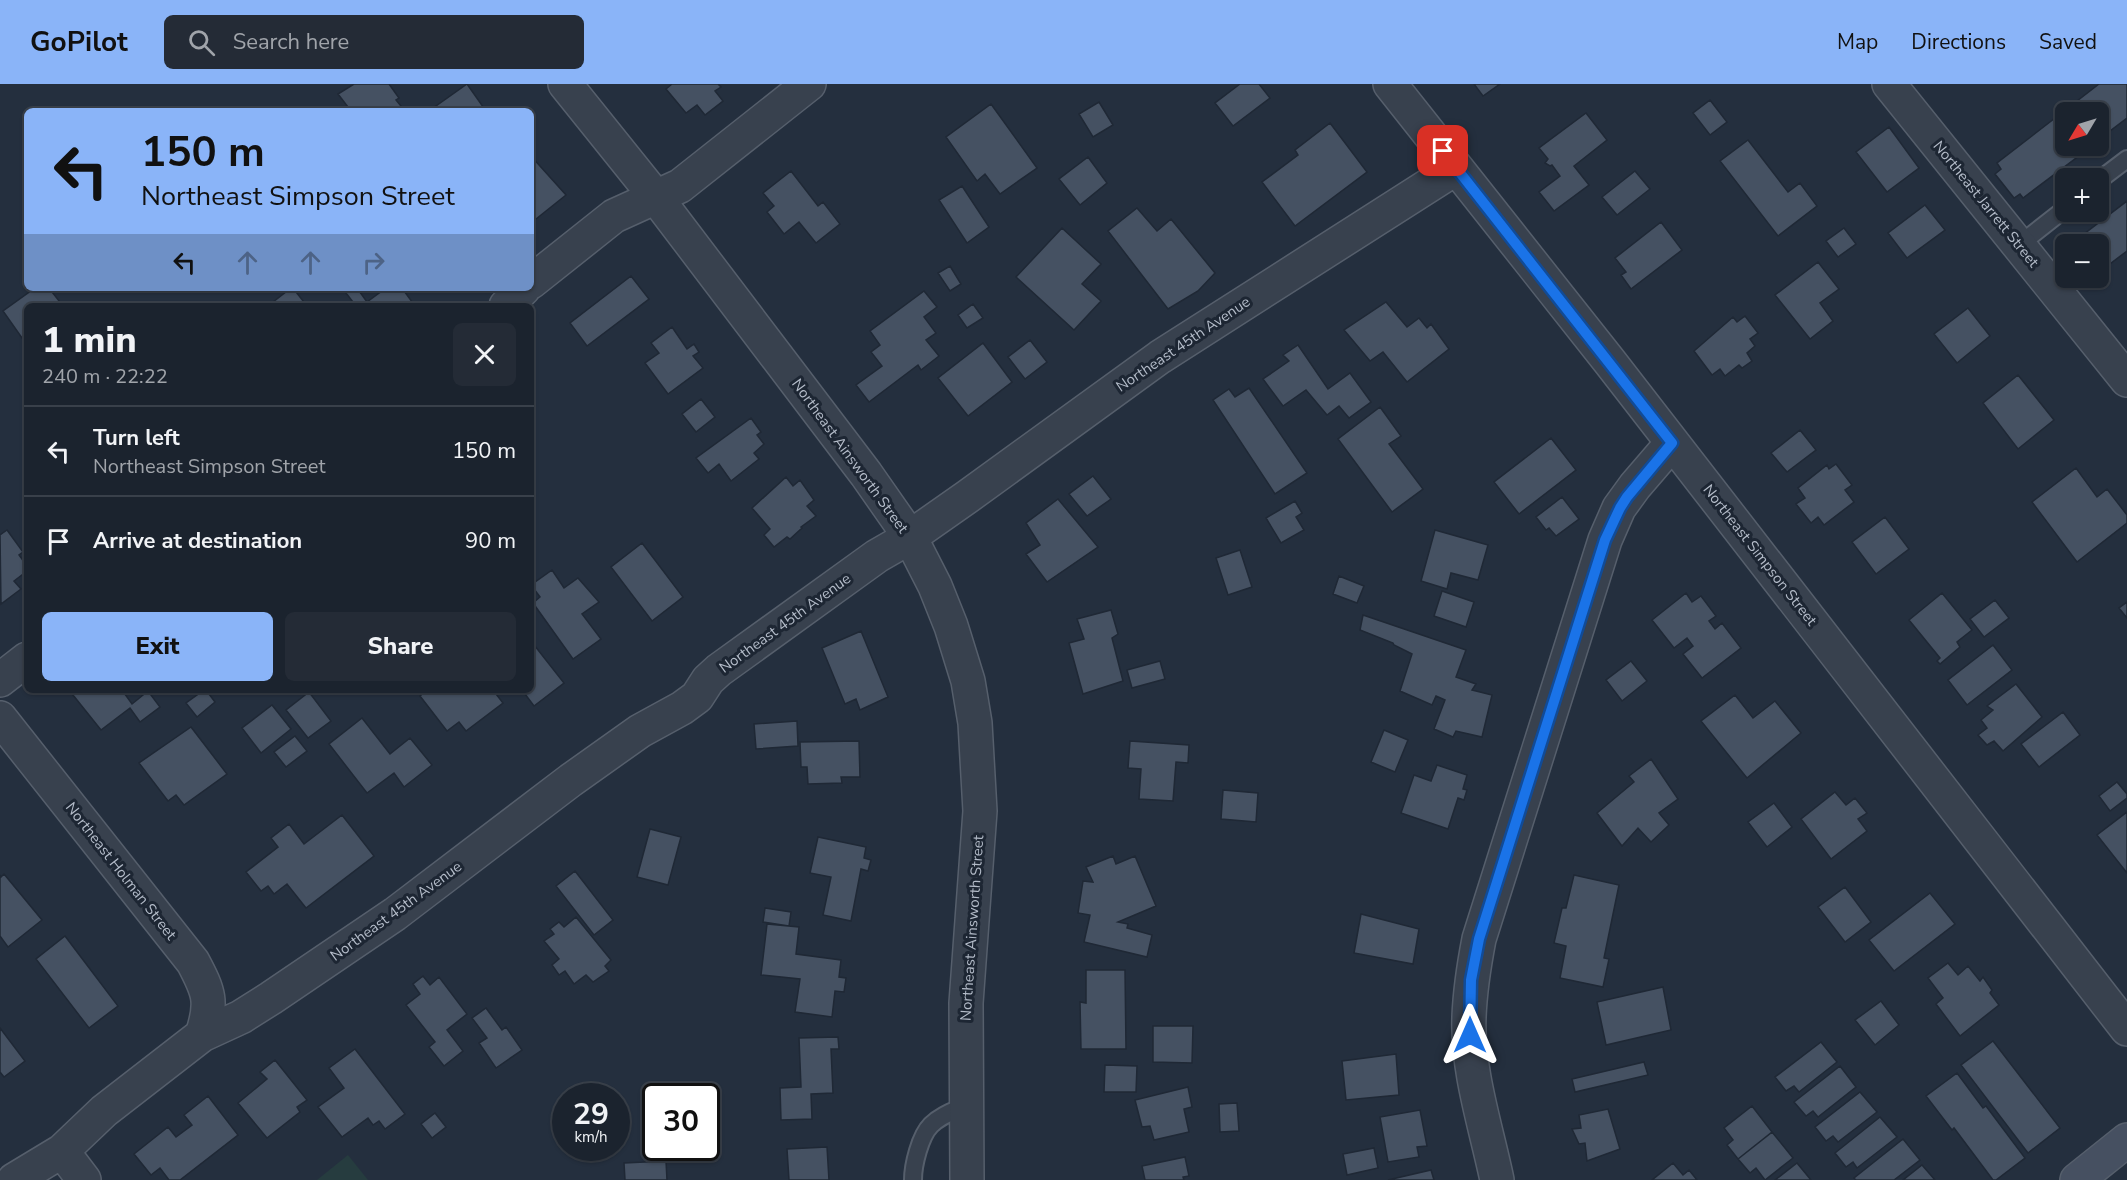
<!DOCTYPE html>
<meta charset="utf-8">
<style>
:root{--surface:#1b232e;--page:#242b36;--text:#f1f3f6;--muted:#a0a4aa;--line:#39404a;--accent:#8ab4f8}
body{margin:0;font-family:"Nunito Sans",sans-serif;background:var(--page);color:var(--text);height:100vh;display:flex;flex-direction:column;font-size:22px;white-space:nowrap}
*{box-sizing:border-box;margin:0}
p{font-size:20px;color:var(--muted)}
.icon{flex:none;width:33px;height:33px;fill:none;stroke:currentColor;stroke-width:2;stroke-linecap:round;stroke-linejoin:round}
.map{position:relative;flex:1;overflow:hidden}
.drawer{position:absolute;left:24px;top:219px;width:510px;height:390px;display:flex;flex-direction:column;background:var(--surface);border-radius:9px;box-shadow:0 2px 4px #0004,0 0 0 2px var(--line)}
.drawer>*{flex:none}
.top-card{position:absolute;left:24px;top:24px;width:510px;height:183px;border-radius:9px;box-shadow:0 2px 4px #0004,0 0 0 2px var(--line);background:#8ab4f8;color:#111;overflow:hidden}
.needle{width:39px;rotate:232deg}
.fabs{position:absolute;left:2055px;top:18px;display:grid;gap:12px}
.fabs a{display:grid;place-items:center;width:54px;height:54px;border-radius:9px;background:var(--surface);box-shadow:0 2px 4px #0004,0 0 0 2px var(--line);font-size:30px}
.speed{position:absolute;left:552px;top:999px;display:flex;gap:12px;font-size:30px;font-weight:700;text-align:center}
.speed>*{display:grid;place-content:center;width:78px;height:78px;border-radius:50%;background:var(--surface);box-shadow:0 2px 4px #0004,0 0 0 2px var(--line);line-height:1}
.speed small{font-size:15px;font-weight:400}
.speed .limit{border:3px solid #111;border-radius:9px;background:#fff;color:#111}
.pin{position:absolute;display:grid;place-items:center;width:51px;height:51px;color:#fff;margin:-26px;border-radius:12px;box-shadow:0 3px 9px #0006}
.me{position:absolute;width:66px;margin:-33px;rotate:0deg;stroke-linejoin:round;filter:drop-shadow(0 0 4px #0008)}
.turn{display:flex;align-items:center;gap:21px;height:126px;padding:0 18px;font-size:27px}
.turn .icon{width:78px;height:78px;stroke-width:2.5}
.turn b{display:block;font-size:42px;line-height:51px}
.lanes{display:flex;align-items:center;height:57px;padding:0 18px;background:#0003;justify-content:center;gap:30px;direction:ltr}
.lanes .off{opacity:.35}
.round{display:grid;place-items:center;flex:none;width:63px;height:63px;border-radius:9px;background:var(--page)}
.headline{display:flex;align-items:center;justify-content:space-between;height:102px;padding:0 18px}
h1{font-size:36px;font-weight:800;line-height:45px}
.button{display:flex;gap:12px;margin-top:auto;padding:12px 18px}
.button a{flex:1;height:69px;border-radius:9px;background:var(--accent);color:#111;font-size:24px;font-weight:800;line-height:69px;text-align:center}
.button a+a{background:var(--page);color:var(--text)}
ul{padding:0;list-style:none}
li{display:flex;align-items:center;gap:18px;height:90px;padding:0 18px;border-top:2px solid var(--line)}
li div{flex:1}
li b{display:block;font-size:22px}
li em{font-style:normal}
header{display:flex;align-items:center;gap:36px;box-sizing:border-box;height:84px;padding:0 30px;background:var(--accent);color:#111}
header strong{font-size:28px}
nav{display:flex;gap:33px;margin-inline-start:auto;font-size:21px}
.search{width:420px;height:54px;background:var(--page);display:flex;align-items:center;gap:15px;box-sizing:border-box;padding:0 21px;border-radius:9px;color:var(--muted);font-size:22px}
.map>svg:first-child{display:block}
</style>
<header>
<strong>GoPilot</strong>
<div class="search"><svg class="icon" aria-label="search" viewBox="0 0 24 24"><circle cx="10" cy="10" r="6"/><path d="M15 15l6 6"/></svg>Search here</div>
<nav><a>Map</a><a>Directions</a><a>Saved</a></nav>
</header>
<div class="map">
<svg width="2127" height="1096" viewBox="0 0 2127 1096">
<rect width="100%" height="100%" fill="#242f3e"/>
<path fill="#263c3f" d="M348,1071L368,1096H317Z"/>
<path fill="#455162" stroke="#1f2835" stroke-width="1.5" d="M354,0H389L399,14L396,16L405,27H351L338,10Z
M467,0L486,27H429Z
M672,0H718L721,3L715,7L723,17L705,31L697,21L686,29L666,5Z
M1240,0H1259L1270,14L1233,42L1215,19Z
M1474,0H1500L1483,12Z
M2099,0H2127V34L2098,56V28H2066V62H2092L2023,114L2020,110L2014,114L1995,90L2001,85L1997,79Z
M1710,16L1727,38L1710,51L1693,29Z
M1099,18L1113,41L1093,53L1079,30Z
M991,20L1037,84L1000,110L985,90L977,97L946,53Z
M1586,29L1607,56L1574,82L1589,101L1554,127L1539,108L1560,92L1552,81L1550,82L1545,79L1548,75L1539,64Z
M1330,39L1367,88L1295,142L1262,98L1298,71L1295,66Z
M1889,43L1919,84L1887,108L1856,68Z
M1748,56L1788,108L1800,99L1817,122L1778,152L1720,77Z
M531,72L566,111L531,139Z
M1088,73L1107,99L1080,121L1059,95Z
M791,87L818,122L823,118L840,140L816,159L799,138L784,150L767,128L774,122L763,109Z
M1635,87L1650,105L1617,131L1602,113Z
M962,102L989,143L967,159L939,116Z
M2127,117V167L2098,189V160H2071Z
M1925,121L1945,146L1907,174L1888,149Z
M1137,124L1157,147L1171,135L1215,189L1198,207L1168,225L1108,147Z
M1661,138L1682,166L1631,205L1621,191L1626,188L1615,174Z
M1062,144L1101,180L1082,200L1101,217L1074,246L1016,193Z
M1844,144L1856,160L1838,173L1826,157Z
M2066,165V183L2057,172Z
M1818,178L1839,205L1820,219L1833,237L1810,255L1775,211Z
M950,182L961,200L950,207L938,189Z
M631,192L649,215L587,262L570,239Z
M35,204H49L63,222H27V250L22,254L3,227Z
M291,204H293L307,222H268Z
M354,204H357L367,218L386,204H402L415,222H356L346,209Z
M924,207L937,223L924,233L936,249L926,256L939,272L921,286L918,281L869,318L856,301L882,282L871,268L880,261L870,247Z
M1386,218L1407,243L1419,234L1427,244L1431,240L1449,265L1407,298L1383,268L1370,277L1344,246Z
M973,220L983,234L967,244L958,231Z
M1968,224L1990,252L1957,279L1934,250Z
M1745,232L1758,249L1750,255L1755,262L1747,269L1752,277L1742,284L1739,281L1725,292L1720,285L1712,291L1694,267L1733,233L1737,238Z
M672,243L687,265L694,260L699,268L693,272L703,284L668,310L645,279L659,269L651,259Z
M1030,256L1047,278L1025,295L1008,273Z
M983,259L1012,298L968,332L938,294Z
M1298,261L1328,305L1350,289L1371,318L1349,334L1339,322L1327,331L1306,306L1283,322L1263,295L1289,277L1283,271Z
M2018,291L2054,336L2018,365L1983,319Z
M1249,304L1307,389L1275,410L1213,316L1229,305L1235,313Z
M701,315L715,333L696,348L682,330Z
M1380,323L1401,352L1389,360L1423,405L1392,428L1338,355Z
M751,334L761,348L757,351L764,360L754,369L759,375L731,397L719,380L708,389L696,374Z
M1800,346L1816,366L1787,388L1771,369Z
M1551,354L1576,386L1519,430L1494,398Z
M1836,380L1852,401L1845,406L1854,418L1824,441L1818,433L1811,439L1796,420L1805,414L1798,404L1827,381L1829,385Z
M2076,384L2097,413L2107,405L2127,431V439L2077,478L2032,418Z
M1093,392L1111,415L1087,432L1069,410Z
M786,393L793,402L800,396L814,416L807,422L816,432L801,443L802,444L790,455L787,453L774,463L764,451L770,445L752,424Z
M1562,413L1579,435L1556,452L1549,444L1546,446L1536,433Z
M1058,415L1098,463L1047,498L1026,470L1040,461L1026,439Z
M1295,417L1302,429L1296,433L1304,446L1281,459L1266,434Z
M1885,433L1909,465L1876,490L1852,458Z
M7,446L23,468L19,471L27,482V487L14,497L21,505L1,520L0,451Z
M1435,446L1488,461L1478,496L1451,489L1447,505L1421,497Z
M642,459L683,513L652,537L611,483Z
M1240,466L1252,503L1228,511L1216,474Z
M552,486L564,504L578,494L599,518L582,530L601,555L573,575L533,519L540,513L531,501Z
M1339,492L1364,502L1357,519L1333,510Z
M1442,507L1474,518L1466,543L1434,532Z
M1686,509L1692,518L1701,512L1716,532L1709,537L1715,545L1722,539L1741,564L1702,594L1683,570L1693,562L1687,554L1674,564L1652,536Z
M1942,509L1972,546L1957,558L1960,563L1940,580L1937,577L1940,574L1909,536Z
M1995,516L2009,534L1984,553L1970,535Z
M2127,518V534L2119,524Z
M1111,526L1118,550L1112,554L1123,597L1083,610L1069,559L1084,555L1077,535Z
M1363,531L1466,566L1456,593L1476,600L1472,606L1492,611L1482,653L1456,647L1453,653L1434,645L1445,616L1436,612L1432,621L1400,607L1412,570L1394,561L1393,559L1360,546Z
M861,547L888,613L860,626L856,615L845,620L822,564Z
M531,557L564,599L534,622L522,606H531Z
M1993,561L2012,586L1967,621L1948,596Z
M1160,577L1165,595L1132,604L1127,586Z
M1631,577L1647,597L1622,617L1606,596Z
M2016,600L2042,633L2003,667L1994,657L1987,661L1978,651L1987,644L1981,636L1993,626L1987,622Z
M79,606H122L132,620L148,607L160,623L140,638L130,624L101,646L73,611Z
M204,606H206L215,618L197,633L186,619Z
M427,606H493L503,619L466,647L459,638L447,647L420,612Z
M309,608L331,637L308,654L286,626Z
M1735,611L1753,634L1775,617L1801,649L1747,694L1701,637Z
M272,621L291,645L261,669L242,644Z
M2063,628L2080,651L2039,683L2021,660Z
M362,634L390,670L410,654L432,681L404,703L394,689L367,709L329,660Z
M797,637L798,662L756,665L754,640Z
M191,643L227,690L184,721L176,711L168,717L139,679Z
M1384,646L1408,656L1395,688L1371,678Z
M295,652L307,667L286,683L274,668Z
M859,657L860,693H841L842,699L808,700L807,683H801L800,658Z
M1130,657L1189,661L1188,679L1176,678L1173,717L1139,715L1141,685L1128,684Z
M1651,675L1678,715L1659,729L1669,741L1651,758L1638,744L1622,762L1597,729L1634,698L1629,692Z
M1437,681L1467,691L1463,705L1467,706L1464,716L1458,714L1448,745L1401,729L1414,691L1431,697Z
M2117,698L2127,710V714L2110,727L2099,712Z
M1223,706L1258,709L1256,738L1221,735Z
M1835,708L1846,721L1855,714L1867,729L1858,735L1867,747L1831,775L1801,735Z
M1774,719L1792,743L1767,763L1748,738Z
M2127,728V789L2097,751Z
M342,731L374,772L306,824L287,800L274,810L268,802L261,807L246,788L278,763L271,754L289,740L304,760Z
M650,745L681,753L668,801L637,793Z
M818,753L866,763L864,774L871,776L868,787L861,785L851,837L823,831L831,793L810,789Z
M1113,772L1116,780L1135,772L1156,822L1118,838L1128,840L1127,844L1152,851L1147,873L1084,858L1090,831L1078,829L1083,797L1093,798L1086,783Z
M575,787L613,836L594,851L556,802Z
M4,790L42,836L8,863L0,852V791L1,793Z
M1574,791L1619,801L1604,874L1609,875L1603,903L1560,894L1566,862L1554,859L1562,824H1566Z
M1845,803L1871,838L1845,858L1818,823Z
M1930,809L1955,840L1894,887L1869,856Z
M765,824L791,828L789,842L763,838Z
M1361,830L1419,845L1413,880L1354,869Z
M576,833L611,876L605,882L609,887L593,898L586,891L574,900L565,887L559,891L552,881L559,875L544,857L554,850L550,845L559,838L564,843Z
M767,840L799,843L796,870L841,876L839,893L846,894L844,908L835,907L832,933L795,928L800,895L761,891Z
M65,852L118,922L89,944L36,875Z
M1948,879L1958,891L1968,882L1980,897L1983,893L1992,906L1990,909L1999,921L1960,952L1936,920L1943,914L1928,894Z
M1086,886H1125L1126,965H1081L1080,918L1086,919Z
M423,892L430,901L439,893L467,930L447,946L463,967L444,982L429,963L435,958L406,921L420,910L413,900Z
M1663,903L1671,946L1606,961L1597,918Z
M1881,917L1899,941L1875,961L1855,936Z
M486,924L502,946L506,943L522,966L496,984L479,959L487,954L472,934Z
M1153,942H1193L1192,979L1153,978Z
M0,944L25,977L4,993L0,988Z
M838,953L839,965H831L833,1009L811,1010L812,1035L781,1036L780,1004L801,1003L799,954Z
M1993,957L2060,1044L2028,1069L1961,981Z
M1821,958L1837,978L1799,1008L1794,1002L1786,1007L1775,993Z
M355,965L405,1030L385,1045L379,1037L373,1041L368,1034L342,1053L318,1023L344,1004L329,984Z
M1396,970L1399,1011L1346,1016L1342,977Z
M275,976L307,1016L297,1023L300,1028L267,1054L238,1019L267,995L260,988Z
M1644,978L1648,991L1575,1008L1572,995Z
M1105,981L1137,982L1136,1008H1104Z
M1840,982L1856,1003L1818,1033L1813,1027L1806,1032L1794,1018Z
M1957,989L1983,1024L1986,1022L2025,1074L1996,1096H1993L1954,1044L1952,1046L1926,1012Z
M1188,1003L1192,1023L1184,1025L1189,1048L1154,1056L1150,1042L1142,1043L1135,1016Z
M1860,1008L1877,1028L1838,1058L1833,1052L1826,1057L1815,1043Z
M208,1012L238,1051L180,1096H169L160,1084L151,1091L134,1070L168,1043L176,1053L192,1041L184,1031Z
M1237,1019L1239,1047L1220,1048L1219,1020Z
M1752,1022L1772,1048L1738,1075L1727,1061L1733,1056L1724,1044Z
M1608,1025L1620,1065L1587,1077L1585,1059L1579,1060L1572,1045L1581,1044L1579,1031Z
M1420,1026L1427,1062L1417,1063L1419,1073L1388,1078L1380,1033Z
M435,1029L446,1043L432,1054L421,1040Z
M1880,1033L1897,1053L1857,1084L1853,1078L1846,1083L1835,1069Z
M1772,1048L1793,1074L1765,1096L1756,1084L1750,1089L1738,1075Z
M1903,1055L1920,1076L1894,1096H1856L1854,1094Z
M827,1063L829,1096H789L787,1065Z
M1374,1064L1378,1084L1347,1091L1343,1070Z
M1185,1073L1189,1092L1183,1093L1184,1096H1145L1142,1082Z
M666,1077L667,1096H625L624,1079Z
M1673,1079L1683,1091L1689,1086L1697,1096H1652Z
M1797,1079L1811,1096H1775Z
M1922,1081L1935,1096H1903Z
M1431,1086L1434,1096H1388Z"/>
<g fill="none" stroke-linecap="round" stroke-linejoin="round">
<defs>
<path id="lane" d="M2098,97L2127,75
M2019,161L2066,124
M913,1096C913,1081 920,1052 931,1041C941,1031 954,1027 965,1022"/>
<path id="street" d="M565,0L655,112L866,390L910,453L935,502L951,542L968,597L975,639L980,727L966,919L967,1096
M1390,0L1610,278L2127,945
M1889,0L2127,296
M531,198L614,132L680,102L809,0
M506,222L524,204
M0,596L27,575
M0,634L193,878C209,908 213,918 202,951
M62,1067L84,1096
M14,1096L62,1067L104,1027L202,951L241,933L271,914L395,830L571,696L640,647L682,624L697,613L708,596L719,586L877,472L910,453L967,413L1160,273L1456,84
M1497,1096C1486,1043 1467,987 1469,933C1470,907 1474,881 1479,855L1605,456L1619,424L1635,402L1672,359"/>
<path id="secondary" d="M2077,1096L2127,1056"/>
</defs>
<use href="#lane" stroke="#565f6c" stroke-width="20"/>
<use href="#street" stroke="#565f6c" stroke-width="36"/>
<use href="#secondary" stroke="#565f6c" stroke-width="36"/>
<use href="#lane" stroke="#38414e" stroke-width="16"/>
<use href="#street" stroke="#38414e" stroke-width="33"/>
<use href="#secondary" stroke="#465061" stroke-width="33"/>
</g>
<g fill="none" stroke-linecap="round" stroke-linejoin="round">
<defs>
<path id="route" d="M1443,67L1672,359L1627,413L1620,424L1605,456L1479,855L1471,896L1470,951"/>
</defs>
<use href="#route" stroke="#114b97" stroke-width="15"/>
<use href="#route" stroke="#1a73e8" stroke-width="10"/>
</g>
<g text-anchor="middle" stroke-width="6" stroke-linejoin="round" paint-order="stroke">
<g font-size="15" fill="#b4bcc9" stroke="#1d2633">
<text transform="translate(1986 120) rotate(51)" y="5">Northeast Jarrett Street</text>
<text transform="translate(1183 260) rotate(-34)" y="5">Northeast 45th Avenue</text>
<text transform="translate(850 372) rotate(54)" y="5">Northeast Ainsworth Street</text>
<text transform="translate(1760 471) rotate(52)" y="5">Northeast Simpson Street</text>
<text transform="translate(785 539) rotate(-36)" y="5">Northeast 45th Avenue</text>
<text transform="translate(121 787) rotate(52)" y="5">Northeast Holman Street</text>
<text transform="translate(396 827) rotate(-36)" y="5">Northeast 45th Avenue</text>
<text transform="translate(972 844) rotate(-86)" y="5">Northeast Ainsworth Street</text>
</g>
</g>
</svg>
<div class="fabs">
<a><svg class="needle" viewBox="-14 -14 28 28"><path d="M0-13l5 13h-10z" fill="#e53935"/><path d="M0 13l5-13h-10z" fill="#a0a4aa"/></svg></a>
<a>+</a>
<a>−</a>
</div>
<div class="speed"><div>29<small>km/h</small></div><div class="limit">30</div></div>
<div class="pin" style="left:1443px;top:67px;background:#d93025"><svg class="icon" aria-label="arrive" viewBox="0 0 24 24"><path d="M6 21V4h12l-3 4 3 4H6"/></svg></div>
<svg class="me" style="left:1470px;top:951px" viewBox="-20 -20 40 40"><path d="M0-17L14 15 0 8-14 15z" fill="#1a73e8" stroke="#fff" stroke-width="4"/></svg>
<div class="top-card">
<div class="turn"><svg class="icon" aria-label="left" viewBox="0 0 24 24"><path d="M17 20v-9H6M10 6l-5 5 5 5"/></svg><div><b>150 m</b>Northeast Simpson Street</div></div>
<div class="lanes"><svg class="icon" aria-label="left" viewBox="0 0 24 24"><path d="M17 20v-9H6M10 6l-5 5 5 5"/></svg><svg class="icon off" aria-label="ahead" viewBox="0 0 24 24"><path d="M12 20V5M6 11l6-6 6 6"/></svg><svg class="icon off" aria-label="ahead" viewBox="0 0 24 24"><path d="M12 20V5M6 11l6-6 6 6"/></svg><svg class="icon off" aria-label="right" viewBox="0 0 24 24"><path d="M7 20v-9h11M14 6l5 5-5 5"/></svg></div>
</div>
<section class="drawer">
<div class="headline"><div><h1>1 min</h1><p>240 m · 22:22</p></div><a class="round"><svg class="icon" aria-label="close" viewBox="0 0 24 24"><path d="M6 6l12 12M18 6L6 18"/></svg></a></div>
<ul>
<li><svg class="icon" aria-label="left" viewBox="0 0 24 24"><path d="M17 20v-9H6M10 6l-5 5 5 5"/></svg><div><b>Turn left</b><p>Northeast Simpson Street</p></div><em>150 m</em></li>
<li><svg class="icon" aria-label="arrive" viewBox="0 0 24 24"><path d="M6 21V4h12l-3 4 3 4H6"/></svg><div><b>Arrive at destination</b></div><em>90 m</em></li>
</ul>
<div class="button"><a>Exit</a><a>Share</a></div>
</section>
</div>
